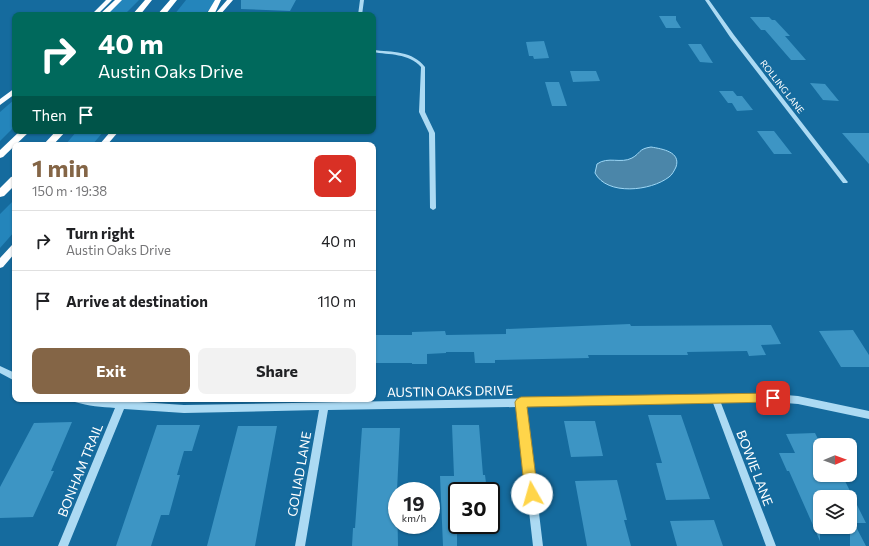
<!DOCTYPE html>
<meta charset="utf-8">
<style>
:root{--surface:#fff;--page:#f2f2f2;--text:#202124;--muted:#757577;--line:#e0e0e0;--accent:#846546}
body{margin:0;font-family:Commissioner,sans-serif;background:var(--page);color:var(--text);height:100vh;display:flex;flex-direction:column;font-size:15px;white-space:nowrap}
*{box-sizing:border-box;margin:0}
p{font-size:13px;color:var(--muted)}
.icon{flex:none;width:22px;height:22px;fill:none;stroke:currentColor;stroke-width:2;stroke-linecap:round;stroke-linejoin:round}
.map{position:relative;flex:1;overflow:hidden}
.details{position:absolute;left:12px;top:142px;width:364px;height:260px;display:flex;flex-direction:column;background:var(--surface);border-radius:8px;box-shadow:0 1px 3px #0004}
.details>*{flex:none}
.guide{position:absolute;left:12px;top:12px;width:364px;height:122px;border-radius:8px;box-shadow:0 1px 3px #0004;background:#00695c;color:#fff;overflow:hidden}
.needle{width:26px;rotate:89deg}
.fabs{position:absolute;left:813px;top:438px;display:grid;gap:8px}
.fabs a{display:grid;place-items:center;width:44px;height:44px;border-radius:8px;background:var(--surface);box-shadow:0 1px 3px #0004;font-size:20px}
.speed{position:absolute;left:388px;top:482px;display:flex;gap:8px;font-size:20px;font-weight:700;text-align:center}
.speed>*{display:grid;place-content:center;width:52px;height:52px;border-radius:50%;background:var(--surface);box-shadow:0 1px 3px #0004;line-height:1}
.speed small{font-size:10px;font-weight:400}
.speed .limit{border:2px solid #111;border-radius:6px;background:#fff;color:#111}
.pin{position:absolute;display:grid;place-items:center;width:34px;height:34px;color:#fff;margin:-17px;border-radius:8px;box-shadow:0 2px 6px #0006}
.me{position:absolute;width:44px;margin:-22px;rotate:353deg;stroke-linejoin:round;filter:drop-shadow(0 0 3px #0008)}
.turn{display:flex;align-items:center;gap:14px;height:84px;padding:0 20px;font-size:18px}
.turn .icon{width:52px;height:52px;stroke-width:2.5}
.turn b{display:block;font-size:28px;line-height:34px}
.then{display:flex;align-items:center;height:38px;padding:0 20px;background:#0003;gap:8px;font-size:15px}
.round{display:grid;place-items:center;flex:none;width:42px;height:42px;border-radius:8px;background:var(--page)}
.overview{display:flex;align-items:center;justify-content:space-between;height:68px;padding:0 20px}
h1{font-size:24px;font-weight:700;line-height:30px;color:var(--accent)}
.button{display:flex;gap:8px;margin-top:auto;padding:8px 20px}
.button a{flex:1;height:46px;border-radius:8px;background:var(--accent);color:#fff;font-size:16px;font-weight:700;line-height:46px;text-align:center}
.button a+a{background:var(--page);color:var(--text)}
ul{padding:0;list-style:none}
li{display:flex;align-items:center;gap:12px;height:60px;padding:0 20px;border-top:1px solid var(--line)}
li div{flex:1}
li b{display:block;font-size:15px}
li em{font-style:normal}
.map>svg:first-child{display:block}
</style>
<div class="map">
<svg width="869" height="546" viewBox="0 0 869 546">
<rect width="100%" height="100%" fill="#156b9e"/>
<path fill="#2485bb" d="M121,0H139L124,15H104Z
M186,0H216L205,15H174Z
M15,99V126L0,141V112Z
M77,131H104L92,145H65Z
M15,199V231L0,248V214Z"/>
<path fill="#4b86a9" stroke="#9fd8f6" d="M651,147C663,149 681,152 676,167C674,171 672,175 669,177C651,191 607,196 595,173L597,164C608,156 621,164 632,158C641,153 638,149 651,147Z"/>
<path fill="#3d95c4" d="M241,0H296L290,11L241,9Z
M659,16H676V20L681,28H666Z
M750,17H769L772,20H775L790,36H785L806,60H791L765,30H761Z
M544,41L549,58L534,59L533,56H529L526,42Z
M688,44H701L713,63L700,62Z
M570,71H596L600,81L573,82Z
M545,82H559L567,106H552Z
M810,83L825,84L839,101L823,100Z
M719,91H733L737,96H742L753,110L737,111L732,103H728Z
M757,131H774L792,154H774Z
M842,133H869V164Z
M630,324L631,326L771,325L781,344L761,345L766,355L749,356L747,351L687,352L688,355H588L589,358L495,360V363H475L474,352H446V353L427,354V364H412V363H373V335H412V332L445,331L446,335L506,334V329Z
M853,330L869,355V367H841L819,331Z
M648,415H681L710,499L666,500L656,463H662Z
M564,421H595L603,456L571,457Z
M72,422L51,471H54L33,517L0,518V487L34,423Z
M157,425H200L192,451H184L177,475H180L169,515H161L151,546H116Z
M452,425H479L483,475H485L487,491H457V546H443L440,476H454Z
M238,426H277L255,546H207Z
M362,428H400L397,491L398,546H352L353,528H355Z
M815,433L820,443V480L844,479L866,523H854L866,546H850V497H820V541L789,471H787L779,453H795L786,434Z
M617,480L627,520H624L631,546H587L575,481Z
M714,520L723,546H677L670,521Z"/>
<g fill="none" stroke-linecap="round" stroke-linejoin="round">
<path fill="#acdaf3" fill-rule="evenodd" d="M360,0H364L362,15H358Z
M705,0H709L734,35L847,181L848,182L847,183H843L730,37Z
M373,50C392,52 413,51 425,67V112L435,133L436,208L435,209L433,210L430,208L429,133L419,112L421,67C409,53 389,55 373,52Z
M0,366L15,373V381L0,373Z
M715,394L718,395L773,394L798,396L869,411V419L798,404L773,402L721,403L776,546H766L713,403L526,406L543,546H533L517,407L328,410L305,546H295L319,410L184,413L124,409L68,546H58L115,408C102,407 88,406 75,402L74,399H95L184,405L712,395Z"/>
<path fill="#f9fcff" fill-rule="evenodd" d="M106,0H112L97,15H91Z
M227,0H233L220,15H214Z
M15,88V94L0,105V99Z
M111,131H119L107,145H99Z
M15,244V253L3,267L0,268V258L12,245Z"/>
<path fill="#fff" fill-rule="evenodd" d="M115,0H122L107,15H99Z
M145,0H152L140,15H132Z
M170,0H177L165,15H157Z
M215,0H221L214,15H206Z
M20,131H30L3,157L0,158V150Z
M56,131H66L53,145H43Z
M15,176V185L4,196L0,197V188L11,177Z"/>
</g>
<path fill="#ffd54a" stroke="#a68a30" d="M773,393L777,394L779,398L777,401L773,402L527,407L538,494L536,498L532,500L527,498L525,494L515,402L517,399L521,397Z"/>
<g text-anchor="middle" stroke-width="4" stroke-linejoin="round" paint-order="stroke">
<g font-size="9" fill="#fff" stroke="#156b9e">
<text transform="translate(782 87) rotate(52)" y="3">ROLLING LANE</text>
</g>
<g font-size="13" fill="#fff" stroke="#156b9e">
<text transform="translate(450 391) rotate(-1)" y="5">AUSTIN OAKS DRIVE</text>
<text transform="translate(755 468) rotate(69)" y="5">BOWIE LANE</text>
<text transform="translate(80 470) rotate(-68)" y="5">BONHAM TRAIL</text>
<text transform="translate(299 474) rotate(-80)" y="5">GOLIAD LANE</text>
</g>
</g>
</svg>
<div class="fabs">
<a><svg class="needle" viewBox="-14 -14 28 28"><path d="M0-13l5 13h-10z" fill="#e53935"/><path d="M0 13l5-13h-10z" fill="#757577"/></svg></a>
<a><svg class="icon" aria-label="layers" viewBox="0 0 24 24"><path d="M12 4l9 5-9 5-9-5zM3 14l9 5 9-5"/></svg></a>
</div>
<div class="speed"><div>19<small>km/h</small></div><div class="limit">30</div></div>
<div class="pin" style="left:773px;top:398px;background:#d93025"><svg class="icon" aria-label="arrive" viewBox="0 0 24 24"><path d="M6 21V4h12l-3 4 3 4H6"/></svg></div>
<svg class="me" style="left:532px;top:494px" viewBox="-20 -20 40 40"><circle r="19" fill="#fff"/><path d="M0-13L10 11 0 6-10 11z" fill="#ffd54a"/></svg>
<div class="guide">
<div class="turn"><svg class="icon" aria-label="right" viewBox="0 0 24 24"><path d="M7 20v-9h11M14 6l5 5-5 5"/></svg><div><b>40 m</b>Austin Oaks Drive</div></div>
<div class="then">Then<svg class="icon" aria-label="arrive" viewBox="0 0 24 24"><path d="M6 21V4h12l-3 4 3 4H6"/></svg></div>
</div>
<section class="details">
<div class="overview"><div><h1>1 min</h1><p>150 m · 19:38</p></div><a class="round" style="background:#d93025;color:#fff"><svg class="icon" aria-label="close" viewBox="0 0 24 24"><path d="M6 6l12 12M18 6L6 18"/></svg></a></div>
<ul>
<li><svg class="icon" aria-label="right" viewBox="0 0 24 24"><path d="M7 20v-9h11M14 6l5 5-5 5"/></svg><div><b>Turn right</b><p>Austin Oaks Drive</p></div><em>40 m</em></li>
<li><svg class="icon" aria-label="arrive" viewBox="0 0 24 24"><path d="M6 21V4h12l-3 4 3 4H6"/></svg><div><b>Arrive at destination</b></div><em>110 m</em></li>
</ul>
<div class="button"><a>Exit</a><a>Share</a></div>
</section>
</div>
